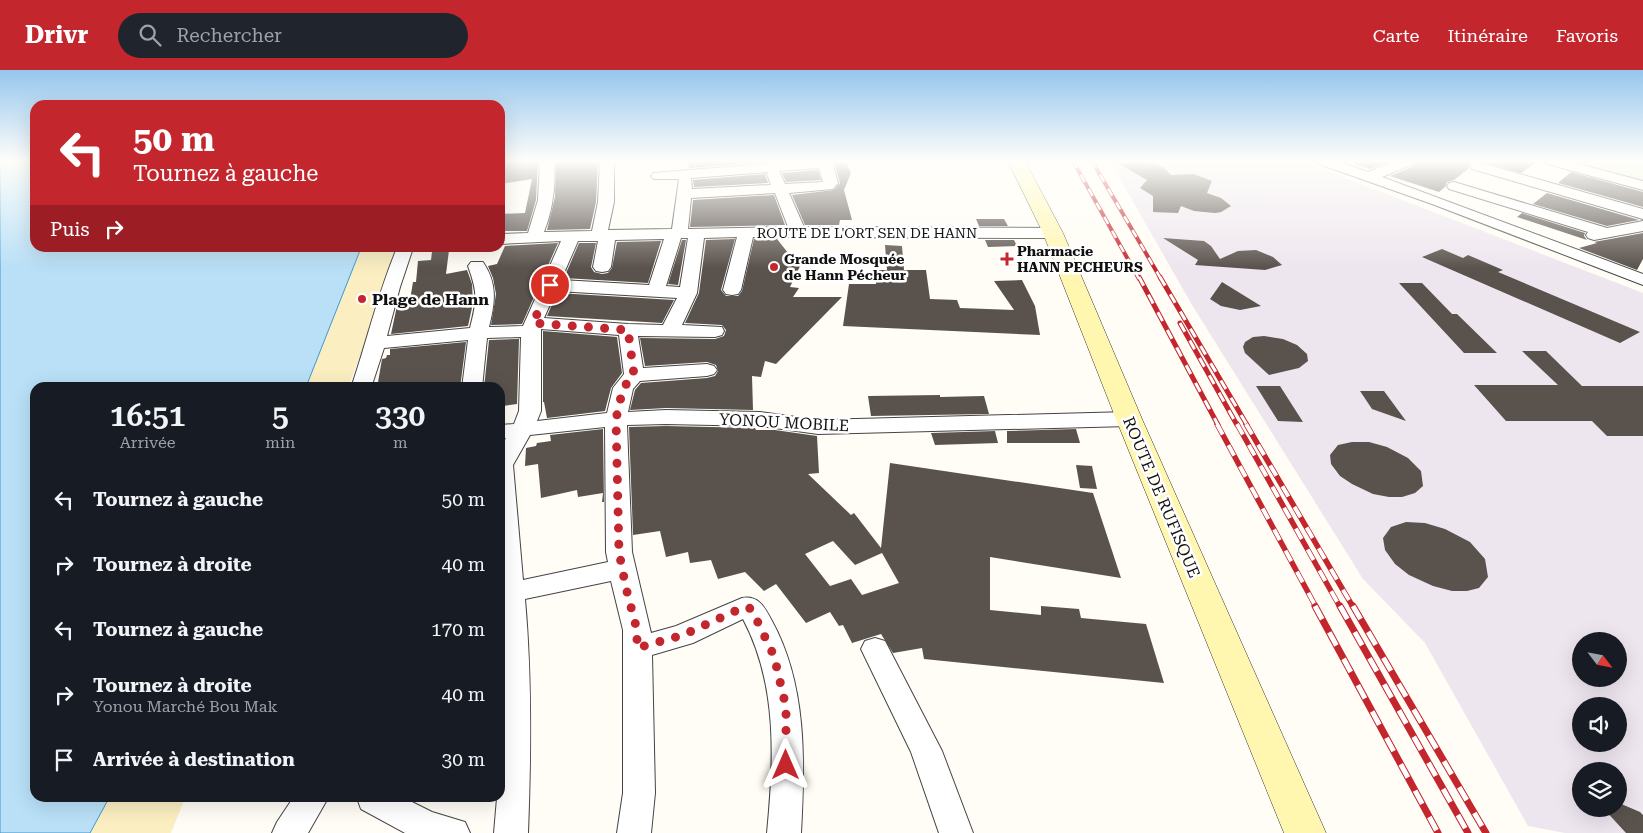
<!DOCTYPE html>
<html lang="fr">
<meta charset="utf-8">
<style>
:root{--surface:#171b24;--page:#20242c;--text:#f1f3f6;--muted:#9ea1a6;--accent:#c4262e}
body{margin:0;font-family:"Roboto Serif",serif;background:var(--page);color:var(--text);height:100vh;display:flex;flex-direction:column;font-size:19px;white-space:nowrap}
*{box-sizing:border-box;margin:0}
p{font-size:16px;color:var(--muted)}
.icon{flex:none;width:28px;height:28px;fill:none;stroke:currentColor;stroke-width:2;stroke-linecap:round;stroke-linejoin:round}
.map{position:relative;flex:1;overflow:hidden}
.sheet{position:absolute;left:30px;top:312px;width:475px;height:420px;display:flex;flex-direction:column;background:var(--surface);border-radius:15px;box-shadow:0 5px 20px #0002}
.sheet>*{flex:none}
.banner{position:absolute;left:30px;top:30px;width:475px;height:152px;border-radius:15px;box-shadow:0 5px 20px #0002;background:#c4262e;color:#fff;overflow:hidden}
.needle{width:32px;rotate:122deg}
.fabs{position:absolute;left:1572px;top:562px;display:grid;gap:10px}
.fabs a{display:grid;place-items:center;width:55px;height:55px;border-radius:50%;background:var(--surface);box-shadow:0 5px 20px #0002;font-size:25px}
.pin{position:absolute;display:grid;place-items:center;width:42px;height:42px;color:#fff;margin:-21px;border:2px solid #fff;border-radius:50%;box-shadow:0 1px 5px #0007}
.me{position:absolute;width:55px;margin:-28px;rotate:0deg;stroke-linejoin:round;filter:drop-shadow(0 0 4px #0008)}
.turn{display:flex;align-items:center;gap:18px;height:105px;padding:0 20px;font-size:22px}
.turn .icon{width:65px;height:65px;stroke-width:2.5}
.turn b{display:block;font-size:35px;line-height:42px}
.then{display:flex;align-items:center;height:48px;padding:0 20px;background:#0003;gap:10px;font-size:19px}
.eta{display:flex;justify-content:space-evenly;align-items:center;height:85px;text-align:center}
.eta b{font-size:30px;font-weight:600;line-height:35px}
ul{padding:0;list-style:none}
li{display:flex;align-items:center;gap:15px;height:65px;padding:0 20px}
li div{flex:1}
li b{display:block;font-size:19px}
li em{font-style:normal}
header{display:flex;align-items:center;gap:30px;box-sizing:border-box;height:70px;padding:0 25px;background:var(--accent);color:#fff}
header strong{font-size:24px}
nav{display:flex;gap:28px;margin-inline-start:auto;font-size:18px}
.search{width:350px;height:45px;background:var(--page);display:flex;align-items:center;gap:12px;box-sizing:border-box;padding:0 18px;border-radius:28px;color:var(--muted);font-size:19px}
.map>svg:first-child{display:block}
</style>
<header>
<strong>Drivr</strong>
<div class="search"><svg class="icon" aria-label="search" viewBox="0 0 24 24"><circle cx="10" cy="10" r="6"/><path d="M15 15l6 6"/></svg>Rechercher</div>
<nav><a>Carte</a><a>Itinéraire</a><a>Favoris</a></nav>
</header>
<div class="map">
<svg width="1643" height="763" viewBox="0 0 1643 763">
<rect width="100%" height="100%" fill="#fffdf5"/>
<path fill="#eee6ef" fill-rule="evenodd" d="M1110,91H1301L1643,223V763H1565L1528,756L1425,573L1363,509L1192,235ZM1581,571H1619V609H1581ZM1581,636H1619V674H1581ZM1581,701H1619V739H1581Z"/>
<path fill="#fbeec1" d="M361,178H402L348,317L306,318Z
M109,728H185L171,763H90Z"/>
<path fill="#e6f2cf" d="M1562,91H1643V113Z"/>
<path fill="#b9e0f7" stroke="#3f96cf" d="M0,91H35V178H361L306,317L35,318V728H109L90,763H0Z"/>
<path fill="#5a524d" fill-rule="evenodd" d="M500,91H538L536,130L527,161H500V144L525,143L532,109L500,114Z
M556,91H598L596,132L590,159L547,160L555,127Z
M688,91H779L689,98Z
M834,91L838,93L846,92L851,103L844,120L852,150H840L839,155H805L792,125L834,120L840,113Z
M1355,91H1391L1370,99L1354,94Z
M1417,91H1473L1468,95L1469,98L1454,110L1447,112L1445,117L1439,122L1390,106L1414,96Z
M1480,91H1538L1521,103Z
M1141,92L1157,94L1163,97L1171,105L1194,104L1212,111L1207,123L1221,128L1231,136L1221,142L1215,143L1194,141L1181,136L1178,143L1153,142V126L1140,118L1147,110L1119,94Z
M818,100L821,110L786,112L782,103Z
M1571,102L1643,122V137L1558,113Z
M765,104L768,113L694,117L693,110Z
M1547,123L1639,150L1607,156L1533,134Z
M774,125L785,155L690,157L693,130Z
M1522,143L1585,163L1584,166L1587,170L1517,147Z
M976,149H1004L1008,156H979Z
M1643,163V189L1637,200L1579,178L1597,173L1594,172Z
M1163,168L1204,171L1211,176L1220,189L1238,181L1256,180L1273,187L1282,195L1265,200L1195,195L1198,190Z
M735,169L721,220L726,226H738L742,221L754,169H777L792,188L802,192L790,217L799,218L793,227H842L776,294L765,291L761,307L752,306L753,340L666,338L630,340L635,320L641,313L707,308L715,306L718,301L716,295L707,292L645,296L640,268L715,269L724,266L726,260L722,255L685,253L699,223L706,170Z
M682,170H686L678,215L668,214Z
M985,170H1014L1017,176L988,177Z
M661,171L648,213L564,208L579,173H596L591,197L594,202L602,204L608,203L612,198L617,172Z
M558,173L522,254L491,255L496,224L493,208L488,196L497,194L505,176Z
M885,175L902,176L904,200H926L930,229L957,230L960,238L1014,240L994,211L1022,210L1035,236L1040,265L843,256L849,214H876V209H878V200H887Z
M1442,179L1463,188L1468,185L1503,200L1498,202L1640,262L1620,273L1422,187Z
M449,180L446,204L467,200L472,214L473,233L468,256L391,264L398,231L410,230L413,212H416L418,191L431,190L432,182Z
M1222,212L1261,236L1240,240L1221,236L1210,229Z
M1399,213H1422L1452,244H1457L1497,283H1464Z
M557,223L674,230L662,253L547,246Z
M543,261L617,267L622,303L611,318L605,341L547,348L544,332H543Z
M1264,266L1283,269L1297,275L1307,284L1308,291L1299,298L1269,305L1245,283L1243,277L1245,272L1253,267Z
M519,269L517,334L503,336L504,327L500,328V318H484L489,270Z
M466,272L460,318H377L382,289L386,288L387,285H390V279Z
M1522,281H1546L1582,316H1643V366H1607L1592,351H1506L1474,315H1558Z
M1256,316H1280L1303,352L1278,351Z
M1360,321H1384L1406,351L1372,339Z
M940,325V327L984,326L989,344L871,346L868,326Z
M666,356L755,358L756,360H775L817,366L819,403L808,404L851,445L854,443L881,478L890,393L1093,423L1121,508L990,487V540L1041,545V536L1079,539L1081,548L1146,554L1164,613L924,589L922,578L893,583L881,564L852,573L843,555L839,556L830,542L806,553L776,514L764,521L745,502L718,509L711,490L690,493L688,482L666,487L660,461L633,465L629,357ZM833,471L855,495L882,483L899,513L862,525L851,509L830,516L805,484Z
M603,359L604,432H602L603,423L578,427L577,420L541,428L538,394L525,396L526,378L536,376L537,373L551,371L550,365Z
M1076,359L1080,373H1007V361Z
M995,361L998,373L935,375L931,363Z
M1352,372H1369L1387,377L1408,388L1421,401L1423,416L1415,423L1402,427H1389L1373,424L1352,414L1340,406L1331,394L1330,385L1338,375Z
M1076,395L1092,396L1097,419L1080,418Z
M1406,452L1425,453L1445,459L1470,472L1485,489L1488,507L1479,518L1467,521H1452L1433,516L1409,505L1395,494L1385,480L1383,468L1391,457Z
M1619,733L1640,742L1643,745V763H1626L1604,739H1619Z"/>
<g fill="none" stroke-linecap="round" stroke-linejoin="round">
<defs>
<path id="street" d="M540,91H554C556,115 553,139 544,162L592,161L598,132L600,91H614V132L608,160L672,159L679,109H653L651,106L653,103L800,91H832L838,113L833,119L789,123L804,157L1053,158L1059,160L1061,163L1059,166L1053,168L753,167L741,220L738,224L732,225L726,224L723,220L737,167L704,168L697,223L682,255L722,257L724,261L722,265L715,267L638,266L643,298L707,294L714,296L717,300L714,304L707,306L640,311L633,319L628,342L666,340L760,342L818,350L1129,342L1137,344L1140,349L1137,354L1129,356L818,364L760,356L666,354L627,355L632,482L651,563L676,556L742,528C759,525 765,538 772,551C807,615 805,691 801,763H767C774,691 778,615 743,549L693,573L652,585L655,723L651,763H617L623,723V560L611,511L525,529C532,607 531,685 528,763H494L497,728H500V379L506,368L500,369V355L514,354L519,341L521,267L487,268L482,318H462L468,270L384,278L371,318H351C367,271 378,223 397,178H413L400,217L387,266L470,258C477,230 478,224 468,196L471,192H483C498,214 495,233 489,257L523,256L561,171L500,174V164L528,163L538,130ZM819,98L823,112L785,114L779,101ZM768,102L767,104L771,115L692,119L691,108ZM775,123L788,157L688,159L691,128ZM681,168H688L680,217L666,216ZM664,169L649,215L561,210L578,171H598L593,197L596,201L602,202L608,201L611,197L615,170ZM556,221L677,228L663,255L628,254L544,248ZM541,259L619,265L624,304L613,318L607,343L537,351L541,341ZM605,357L606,482L608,492L523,510L513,395L530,365Z
M1317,91H1337L1368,102L1396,91H1415L1413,94L1382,107L1643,204V215L1432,134L1319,94Z
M1545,91H1567L1643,111V120L1547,94Z
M1477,92L1643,139V149L1472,99L1470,96L1472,93Z
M1454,112L1607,158L1643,151V161L1594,170L1588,168L1586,165L1588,162L1449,119L1447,116L1449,113Z
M875,568L885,571L942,681L973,763H939L911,682L861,579L865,571Z
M293,728H328L308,763H272L277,752Z
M357,728H404L432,742L465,752L470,763H405L361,739Z"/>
<path id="secondary" d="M1008,91H1025L1063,163L1142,349L1326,763H1284L1116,349L1043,163Z"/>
</defs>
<use href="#street" stroke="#444" stroke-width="2"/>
<use href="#secondary" stroke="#333" stroke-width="1"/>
<use href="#street" fill="#fff" fill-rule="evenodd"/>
<use href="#secondary" fill="#fff6b0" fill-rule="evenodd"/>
<defs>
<path id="rail-far3" d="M1073,91L1139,209
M1092,91L1161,209"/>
<path id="rail-far2" d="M1139,207L1218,355
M1160,207L1247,355
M1180,253L1237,355"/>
<path id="rail-far1" d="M1217,354L1316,537
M1237,354L1340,537
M1246,354L1353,537"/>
<path id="rail" d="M1315,536L1438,763
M1340,536L1468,763
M1353,536L1486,763"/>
</defs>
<use href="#rail-far3" stroke="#c4262e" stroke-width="4"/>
<use href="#rail-far2" stroke="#c4262e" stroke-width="5"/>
<use href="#rail-far1" stroke="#c4262e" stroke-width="5.5"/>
<use href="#rail" stroke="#c4262e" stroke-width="7"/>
<use href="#rail-far3" stroke="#fff" stroke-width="2.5" stroke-dasharray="8" stroke-linecap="butt"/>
<use href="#rail-far2" stroke="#fff" stroke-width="3" stroke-dasharray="10" stroke-linecap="butt"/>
<use href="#rail-far1" stroke="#fff" stroke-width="4" stroke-dasharray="12" stroke-linecap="butt"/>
<use href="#rail" stroke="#fff" stroke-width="5" stroke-dasharray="15" stroke-linecap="butt"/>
</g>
<linearGradient id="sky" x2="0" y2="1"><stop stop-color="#95c6ee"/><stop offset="0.46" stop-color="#fffefa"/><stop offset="1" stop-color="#fffefa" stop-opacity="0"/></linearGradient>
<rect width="1643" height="198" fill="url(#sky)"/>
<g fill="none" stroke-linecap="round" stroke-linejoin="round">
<path stroke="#c4262e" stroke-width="9" stroke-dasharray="0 16.2" d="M550,215L533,253L628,260L634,305L623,318L616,349L619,482L626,518L637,560V578L683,565L742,538L748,537L752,540L774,586L786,637V695"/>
</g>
<g fill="#c4262e" stroke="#fff" stroke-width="2">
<path d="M1004.5 181.5h5v5h5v5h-5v5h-5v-5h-5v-5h5z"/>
<circle cx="774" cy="197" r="5"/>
<circle cx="362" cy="229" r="5"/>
</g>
<g text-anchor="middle" stroke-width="5" stroke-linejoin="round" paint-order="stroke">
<g font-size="14" fill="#111" stroke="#fff">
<text x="867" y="168">ROUTE DE L'ORT SEN DE HANN</text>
</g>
<g font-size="14" font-weight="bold" fill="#111" stroke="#fff" text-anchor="start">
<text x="1017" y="186">Pharmacie<tspan x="1017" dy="16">HANN PECHEURS</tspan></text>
<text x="784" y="194">Grande Mosquée<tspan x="784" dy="16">de Hann Pécheur</tspan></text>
</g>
<g font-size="16" font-weight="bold" fill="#111" stroke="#fff" text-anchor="start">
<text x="372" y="235">Plage de Hann</text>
</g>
<g font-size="16" fill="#111" stroke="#fff">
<text transform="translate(784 352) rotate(3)" y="6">YONOU MOBILE</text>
<text transform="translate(1162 427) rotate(67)" y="6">ROUTE DE RUFISQUE</text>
</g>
</g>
</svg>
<div class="fabs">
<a><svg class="needle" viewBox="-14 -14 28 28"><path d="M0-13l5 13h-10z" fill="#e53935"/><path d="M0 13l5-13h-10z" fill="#9ea1a6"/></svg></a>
<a><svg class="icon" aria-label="sound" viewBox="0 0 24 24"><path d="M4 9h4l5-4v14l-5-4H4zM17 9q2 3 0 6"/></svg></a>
<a><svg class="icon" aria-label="layers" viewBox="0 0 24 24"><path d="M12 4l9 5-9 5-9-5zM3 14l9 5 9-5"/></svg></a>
</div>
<div class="pin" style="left:550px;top:215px;background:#d93025"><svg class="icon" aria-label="arrive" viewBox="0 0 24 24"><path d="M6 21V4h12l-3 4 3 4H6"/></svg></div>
<svg class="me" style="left:786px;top:695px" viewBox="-20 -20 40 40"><path d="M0-17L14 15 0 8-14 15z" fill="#c4262e" stroke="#fff" stroke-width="4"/></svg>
<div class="banner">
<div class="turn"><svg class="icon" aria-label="left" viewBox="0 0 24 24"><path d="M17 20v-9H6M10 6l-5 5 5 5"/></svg><div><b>50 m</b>Tournez à gauche</div></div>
<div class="then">Puis<svg class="icon" aria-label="right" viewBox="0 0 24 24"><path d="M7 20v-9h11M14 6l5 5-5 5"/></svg></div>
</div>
<section class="sheet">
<div class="eta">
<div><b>16:51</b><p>Arrivée</p></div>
<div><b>5</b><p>min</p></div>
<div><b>330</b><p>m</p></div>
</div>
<ul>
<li><svg class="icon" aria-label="left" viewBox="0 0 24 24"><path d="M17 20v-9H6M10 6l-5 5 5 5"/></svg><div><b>Tournez à gauche</b></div><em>50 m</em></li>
<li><svg class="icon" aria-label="right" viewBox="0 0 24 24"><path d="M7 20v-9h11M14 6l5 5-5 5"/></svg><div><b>Tournez à droite</b></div><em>40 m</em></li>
<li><svg class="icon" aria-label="left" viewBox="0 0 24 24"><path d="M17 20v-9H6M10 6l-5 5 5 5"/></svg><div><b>Tournez à gauche</b></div><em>170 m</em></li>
<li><svg class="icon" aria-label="right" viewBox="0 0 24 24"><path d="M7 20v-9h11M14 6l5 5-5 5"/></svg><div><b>Tournez à droite</b><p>Yonou Marché Bou Mak</p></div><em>40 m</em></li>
<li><svg class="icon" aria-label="arrive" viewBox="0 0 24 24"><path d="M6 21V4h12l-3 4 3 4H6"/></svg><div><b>Arrivée à destination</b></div><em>30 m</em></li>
</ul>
</section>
</div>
